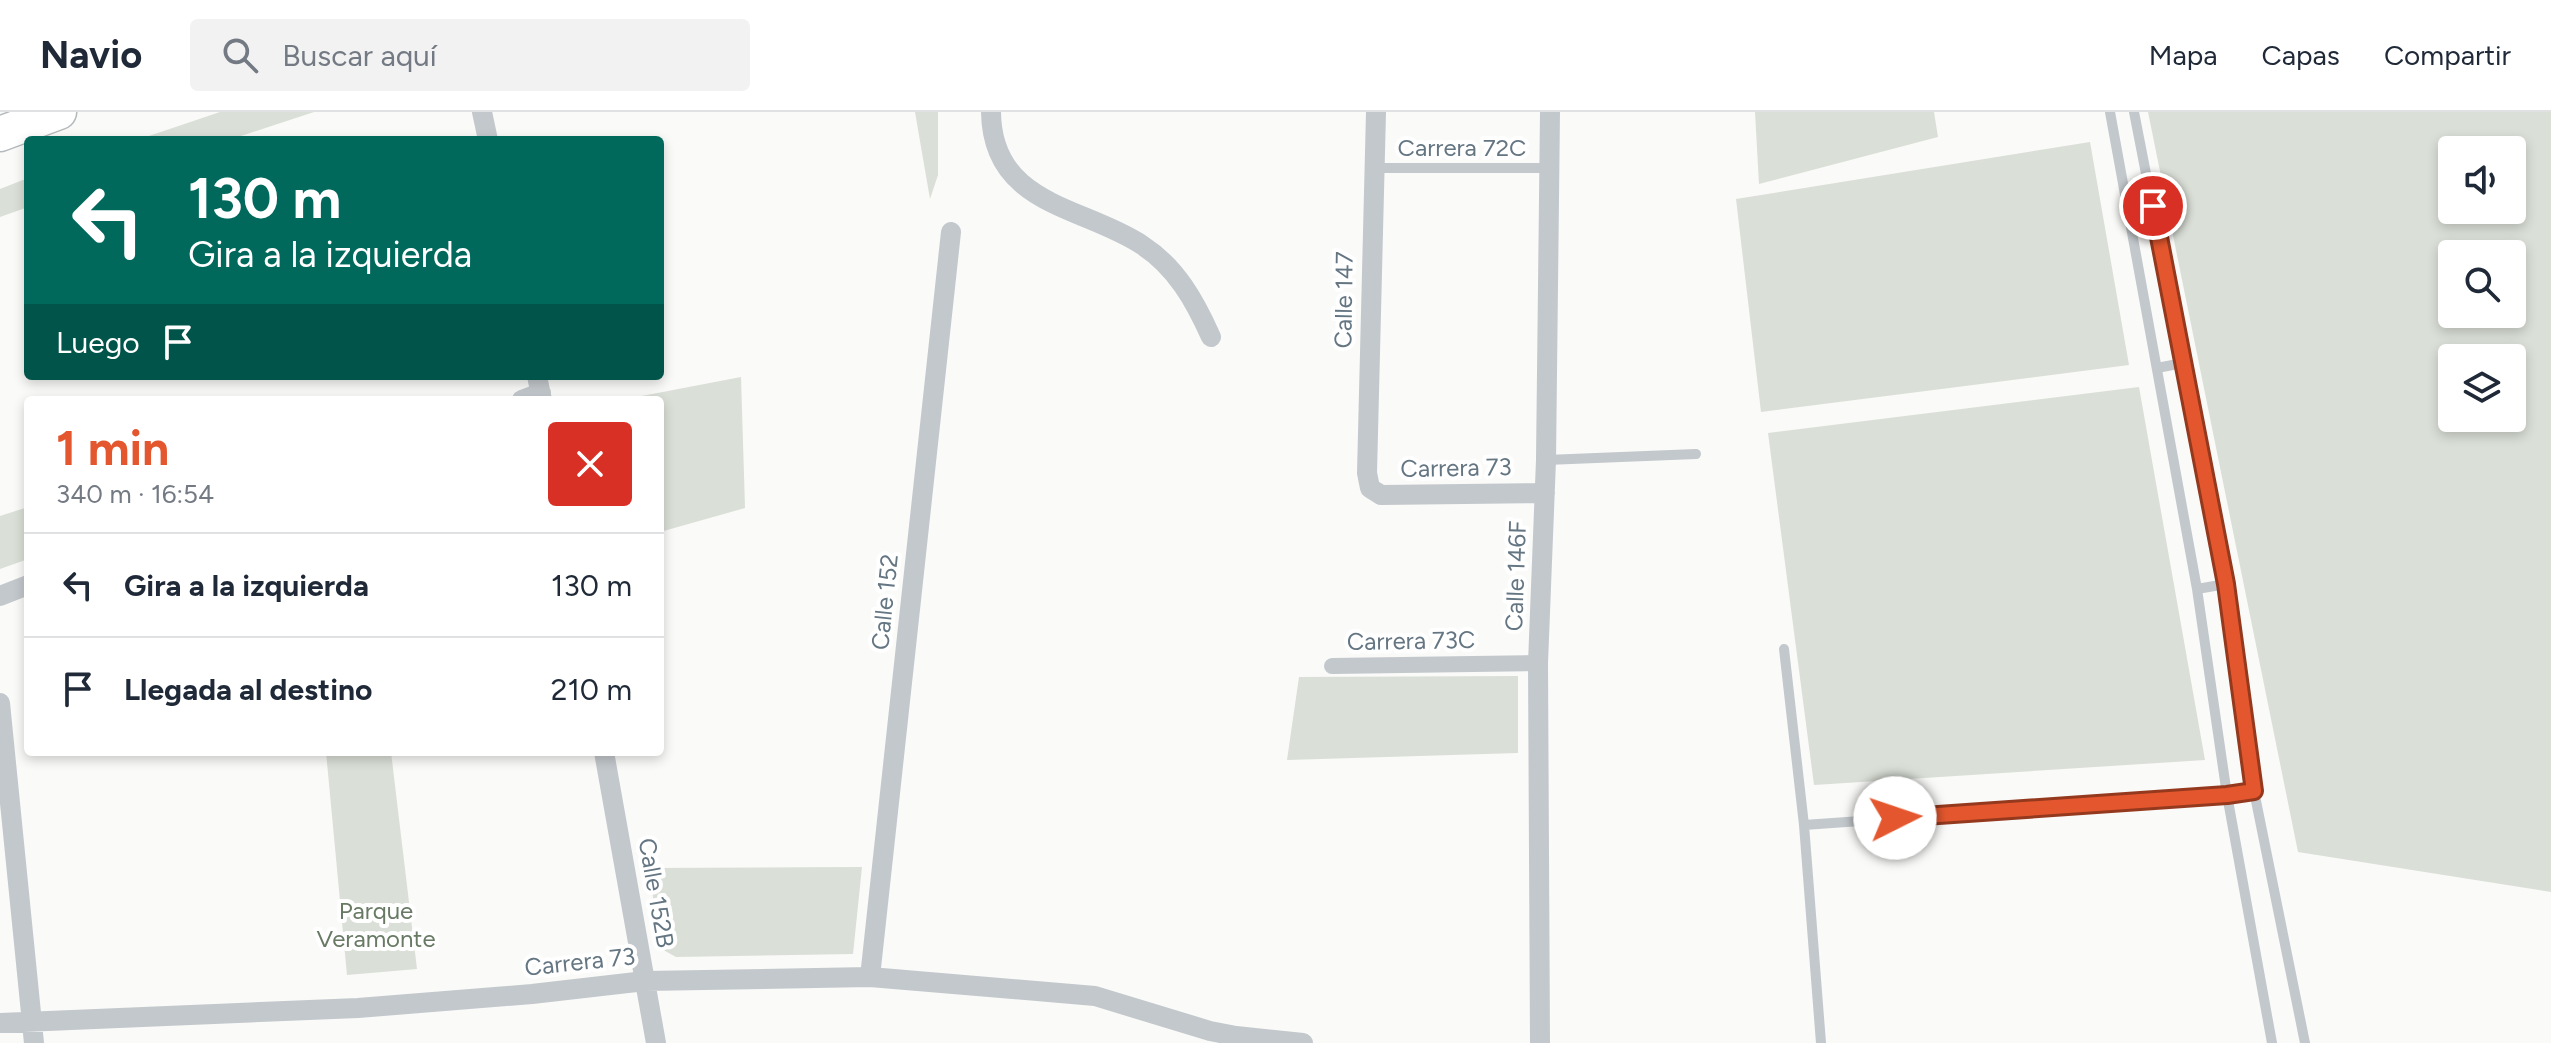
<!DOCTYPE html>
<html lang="es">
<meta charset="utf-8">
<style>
:root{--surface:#fff;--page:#f2f2f3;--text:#1f2937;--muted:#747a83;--line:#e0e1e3;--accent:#e4572e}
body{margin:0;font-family:Figtree,sans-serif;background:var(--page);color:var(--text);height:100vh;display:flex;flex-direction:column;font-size:30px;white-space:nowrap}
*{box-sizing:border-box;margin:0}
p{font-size:26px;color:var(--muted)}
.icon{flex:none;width:44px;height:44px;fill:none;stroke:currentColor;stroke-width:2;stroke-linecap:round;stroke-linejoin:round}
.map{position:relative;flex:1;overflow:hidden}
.drawer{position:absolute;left:24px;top:284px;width:640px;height:360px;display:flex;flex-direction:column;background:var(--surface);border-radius:8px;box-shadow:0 4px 12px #0003}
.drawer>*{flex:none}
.guide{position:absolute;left:24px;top:24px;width:640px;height:244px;border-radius:8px;box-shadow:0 4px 12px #0003;background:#00695c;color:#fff;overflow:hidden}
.tools{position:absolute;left:2438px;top:24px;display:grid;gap:16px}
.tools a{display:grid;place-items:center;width:88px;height:88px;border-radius:8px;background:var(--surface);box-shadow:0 4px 12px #0003;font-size:40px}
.pin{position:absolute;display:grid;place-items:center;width:68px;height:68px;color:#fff;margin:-34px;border:4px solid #fff;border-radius:50%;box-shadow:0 2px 8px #0007}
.me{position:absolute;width:88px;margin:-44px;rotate:86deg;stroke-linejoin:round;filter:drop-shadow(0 0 6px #0008)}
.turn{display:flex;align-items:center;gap:28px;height:168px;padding:0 32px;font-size:36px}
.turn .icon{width:104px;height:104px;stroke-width:2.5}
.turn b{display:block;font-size:56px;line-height:68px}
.then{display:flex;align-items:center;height:76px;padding:0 32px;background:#0003;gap:16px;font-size:30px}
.round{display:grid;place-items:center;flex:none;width:84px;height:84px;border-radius:8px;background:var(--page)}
.head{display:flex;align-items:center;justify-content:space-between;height:136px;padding:0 32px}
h1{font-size:48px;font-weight:700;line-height:60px;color:var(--accent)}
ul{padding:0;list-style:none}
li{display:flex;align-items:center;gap:24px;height:104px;padding:0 32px;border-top:2px solid var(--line)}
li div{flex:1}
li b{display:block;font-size:30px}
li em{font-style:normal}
header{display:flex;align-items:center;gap:48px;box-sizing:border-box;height:112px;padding:0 40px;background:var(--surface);border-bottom:2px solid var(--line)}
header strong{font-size:38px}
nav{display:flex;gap:44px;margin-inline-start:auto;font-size:28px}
.search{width:560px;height:72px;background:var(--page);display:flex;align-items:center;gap:20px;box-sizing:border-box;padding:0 28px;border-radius:8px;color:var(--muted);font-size:30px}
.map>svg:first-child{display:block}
</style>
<header>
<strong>Navio</strong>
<div class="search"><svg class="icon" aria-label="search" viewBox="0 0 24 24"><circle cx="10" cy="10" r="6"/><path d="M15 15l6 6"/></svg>Buscar aquí</div>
<nav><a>Mapa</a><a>Capas</a><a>Compartir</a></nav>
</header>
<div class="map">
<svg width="2551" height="931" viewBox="0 0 2551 931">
<rect width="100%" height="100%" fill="#fafaf8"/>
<path fill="#dadfd7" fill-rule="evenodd" d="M220,0H314L229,28H137Z
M915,0H938V63L930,87Z
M1755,0H1934L1938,25L1759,72Z
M2148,0H2551V780L2298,740ZM2452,38H2512V98H2452ZM2452,142H2512V202H2452ZM2452,246H2512V306H2452Z
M2090,30L2129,253L1761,300L1736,87Z
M28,66V95L0,105V77Z
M741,265L745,396L660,420V288H621Z
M2139,275L2205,648L1814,673L1768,321Z
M28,395V447L0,457V404Z
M1518,564V641L1287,648L1299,565Z
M326,640H391L417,857L347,863Z
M862,755L853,842L676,845L658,835L650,756Z"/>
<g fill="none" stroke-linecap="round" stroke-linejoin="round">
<defs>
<path id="trunk" d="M0,22L59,0"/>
</defs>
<use href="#trunk" stroke="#b4b9bd" stroke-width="37"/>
<path stroke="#c3c8cc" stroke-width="10" d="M2110,0L2197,477L2227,683L2272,931
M2134,0L2226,472L2254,679L2305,931
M1373,56H1550
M2157,256L2183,251
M1546,348L1696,342
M2197,477L2226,472
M1784,537L1804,713L1821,931
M1804,713L2227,683L2254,679"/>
<path stroke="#c3c8cc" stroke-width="16" d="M1332,554L1538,551"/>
<path stroke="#c3c8cc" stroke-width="20" d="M482,0L488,28
M991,0C992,94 1083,94 1142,133C1176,155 1195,189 1211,225
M1376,0L1367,361L1370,376L1381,383L1545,381
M537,264L542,288
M522,288L541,281
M0,484L28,473
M0,591L34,931
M604,640L656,931
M870,865L951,120
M0,911L358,896L532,882L645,869L870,865L1095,884L1210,919L1236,924L1303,931
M1540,931L1538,551L1546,348L1550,0"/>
<use href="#trunk" stroke="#fff" stroke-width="34"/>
</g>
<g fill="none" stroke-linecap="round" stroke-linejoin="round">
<defs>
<path id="route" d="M1895,706L2227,683L2254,679L2226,472L2153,94"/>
</defs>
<use href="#route" stroke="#94391e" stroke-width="20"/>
<use href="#route" stroke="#e4572e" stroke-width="14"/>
</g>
<g text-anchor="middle" stroke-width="8" stroke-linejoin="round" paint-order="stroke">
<g font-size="24" fill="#657683" stroke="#fff">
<text x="1462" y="44">Carrera 72C</text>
<text transform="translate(1344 188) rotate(-89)" y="8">Calle 147</text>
<text transform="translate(1456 356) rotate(-1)" y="8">Carrera 73</text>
<text transform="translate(1516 464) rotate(-88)" y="8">Calle 146F</text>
<text transform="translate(885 490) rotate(-84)" y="8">Calle 152</text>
<text transform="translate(1411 529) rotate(-1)" y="8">Carrera 73C</text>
<text transform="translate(656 781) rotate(80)" y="8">Calle 152B</text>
<text transform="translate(580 850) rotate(-6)" y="8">Carrera 73</text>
</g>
<g font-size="24" fill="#687a64" stroke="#fff">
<text x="376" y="807">Parque<tspan x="376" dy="28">Veramonte</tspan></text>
</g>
</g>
</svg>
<div class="tools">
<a><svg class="icon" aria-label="sound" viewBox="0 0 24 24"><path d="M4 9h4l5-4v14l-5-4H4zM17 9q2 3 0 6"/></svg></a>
<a><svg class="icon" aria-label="search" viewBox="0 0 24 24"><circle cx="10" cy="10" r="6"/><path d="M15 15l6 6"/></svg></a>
<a><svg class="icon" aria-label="layers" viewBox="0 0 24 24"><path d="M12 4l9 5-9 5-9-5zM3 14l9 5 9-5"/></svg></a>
</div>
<div class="pin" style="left:2153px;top:94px;background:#d93025"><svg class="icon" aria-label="arrive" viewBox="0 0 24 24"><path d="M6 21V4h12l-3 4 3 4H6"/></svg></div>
<svg class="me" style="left:1895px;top:706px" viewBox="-20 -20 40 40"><circle r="19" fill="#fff"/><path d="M0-13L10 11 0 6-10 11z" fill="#e4572e"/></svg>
<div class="guide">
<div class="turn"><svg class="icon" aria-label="left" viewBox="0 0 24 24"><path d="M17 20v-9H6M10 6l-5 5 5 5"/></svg><div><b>130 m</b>Gira a la izquierda</div></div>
<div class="then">Luego<svg class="icon" aria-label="arrive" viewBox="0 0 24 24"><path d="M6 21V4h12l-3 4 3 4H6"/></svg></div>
</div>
<section class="drawer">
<div class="head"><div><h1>1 min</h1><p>340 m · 16:54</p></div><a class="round" style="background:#d93025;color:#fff"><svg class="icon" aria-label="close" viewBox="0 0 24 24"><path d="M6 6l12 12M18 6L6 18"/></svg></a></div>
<ul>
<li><svg class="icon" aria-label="left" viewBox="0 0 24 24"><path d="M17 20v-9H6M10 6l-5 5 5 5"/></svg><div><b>Gira a la izquierda</b></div><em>130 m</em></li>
<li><svg class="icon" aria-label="arrive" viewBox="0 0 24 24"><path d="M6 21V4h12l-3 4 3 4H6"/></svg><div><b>Llegada al destino</b></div><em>210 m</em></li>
</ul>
</section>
</div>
